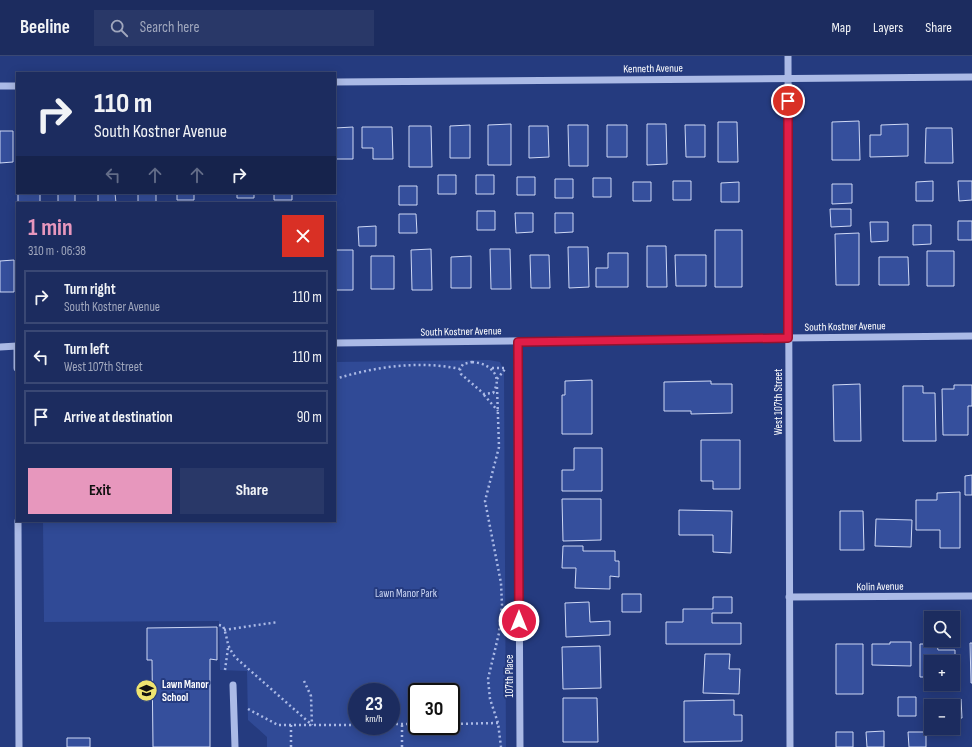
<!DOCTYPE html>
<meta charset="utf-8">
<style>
:root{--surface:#1c2c5f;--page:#293868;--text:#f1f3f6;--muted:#a0a7bd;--line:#3a4874;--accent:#e797bd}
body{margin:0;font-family:"Sofia Sans Condensed",sans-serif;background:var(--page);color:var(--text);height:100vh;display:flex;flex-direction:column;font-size:15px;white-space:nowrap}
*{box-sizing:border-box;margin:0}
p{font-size:13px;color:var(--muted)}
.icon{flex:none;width:22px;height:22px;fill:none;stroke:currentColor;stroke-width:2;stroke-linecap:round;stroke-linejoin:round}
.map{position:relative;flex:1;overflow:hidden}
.sheet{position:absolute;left:16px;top:146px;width:320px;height:320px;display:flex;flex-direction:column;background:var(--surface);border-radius:0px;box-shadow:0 2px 10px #0003,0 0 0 1px var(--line)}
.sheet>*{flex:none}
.guide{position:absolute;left:16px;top:16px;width:320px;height:122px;border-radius:0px;box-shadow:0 2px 10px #0003,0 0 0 1px var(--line);background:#1c2c5f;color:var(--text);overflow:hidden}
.controls{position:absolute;left:924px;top:555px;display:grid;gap:8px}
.controls a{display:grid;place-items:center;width:36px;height:36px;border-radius:0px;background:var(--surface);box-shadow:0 2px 10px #0003,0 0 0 1px var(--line);font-size:20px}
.speed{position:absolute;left:348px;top:627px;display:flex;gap:8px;font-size:20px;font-weight:700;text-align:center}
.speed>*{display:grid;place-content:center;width:52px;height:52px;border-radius:50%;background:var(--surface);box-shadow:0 2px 10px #0003,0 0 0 1px var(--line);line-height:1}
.speed small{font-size:10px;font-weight:400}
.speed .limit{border:2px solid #111;border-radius:6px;background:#fff;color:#111}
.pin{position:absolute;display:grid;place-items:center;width:34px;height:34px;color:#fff;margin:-17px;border:2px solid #fff;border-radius:50%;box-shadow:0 1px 4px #0007}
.me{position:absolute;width:44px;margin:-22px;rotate:0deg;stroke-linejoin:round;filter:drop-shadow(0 0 3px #0008)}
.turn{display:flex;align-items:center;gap:14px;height:84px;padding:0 12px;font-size:18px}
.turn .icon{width:52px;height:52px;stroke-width:2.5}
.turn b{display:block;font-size:28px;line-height:34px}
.lanes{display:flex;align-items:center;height:38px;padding:0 12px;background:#0003;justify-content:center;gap:20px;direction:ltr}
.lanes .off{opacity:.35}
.round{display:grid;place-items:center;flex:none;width:42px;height:42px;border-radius:0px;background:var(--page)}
.headline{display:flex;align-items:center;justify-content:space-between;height:68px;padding:0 12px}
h1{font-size:24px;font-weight:700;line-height:30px;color:var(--accent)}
.action{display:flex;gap:8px;margin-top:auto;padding:8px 12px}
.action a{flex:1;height:46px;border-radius:0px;background:var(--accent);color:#111;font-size:16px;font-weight:700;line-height:46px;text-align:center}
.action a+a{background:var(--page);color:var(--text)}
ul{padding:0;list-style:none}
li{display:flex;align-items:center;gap:12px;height:54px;margin:0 8px 6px;padding:0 4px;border:2px solid var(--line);border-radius:0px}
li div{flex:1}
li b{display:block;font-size:15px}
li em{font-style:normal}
header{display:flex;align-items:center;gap:24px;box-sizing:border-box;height:56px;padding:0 20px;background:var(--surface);border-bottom:1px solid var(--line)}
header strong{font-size:19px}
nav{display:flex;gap:22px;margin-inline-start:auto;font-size:14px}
.search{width:280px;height:36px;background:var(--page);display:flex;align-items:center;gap:10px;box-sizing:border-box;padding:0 14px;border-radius:0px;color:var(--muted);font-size:15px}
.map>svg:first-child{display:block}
</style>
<header>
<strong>Beeline</strong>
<div class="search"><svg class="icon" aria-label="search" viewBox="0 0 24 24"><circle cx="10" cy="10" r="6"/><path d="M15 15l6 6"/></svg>Search here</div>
<nav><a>Map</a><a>Layers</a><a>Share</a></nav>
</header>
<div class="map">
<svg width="972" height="691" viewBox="0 0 972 691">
<rect width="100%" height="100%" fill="#253b7f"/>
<path fill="#304a96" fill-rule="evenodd" d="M489,304L500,306L504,315L506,691H267V681L248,664L247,615L220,614L219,565L44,566L43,465H335V306ZM357,636H391V670H357ZM417,636H451V670H417Z"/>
<path fill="#354f9c" stroke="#ced8f5" d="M859,65L860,104H832V66Z
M718,66H737L738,106H718Z
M511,68V109H488V69Z
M647,68H666L667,108L647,109Z
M908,68V100L870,101V79H881V69Z
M470,69V102H450V70Z
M568,69H588V110H569Z
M607,69H627V101H607Z
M685,69H705V101H686Z
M409,70H431L432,111H409Z
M529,70H548L549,101L529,102Z
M353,71V103H335V72Z
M362,71H392L393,103H373V92H362Z
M926,72H952L953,107H925Z
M0,75H13V106L0,107Z
M438,119H456V138H438Z
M476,119H494V138H476Z
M517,121H535V139H517Z
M593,122H611V141H593Z
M555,123H573V142H555Z
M673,125H691V144H673Z
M933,125V145H916V126Z
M958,125H972V144L959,145Z
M633,126H651V145H633Z
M739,126V146H721V127Z
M832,128H852V147L832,148Z
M399,130H417V149H399Z
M18,137H40V147H18Z
M58,137H75V147H58Z
M98,137H115L116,147H98Z
M138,137H156V147H138Z
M177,137H194V144H177Z
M237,137H254V142H237Z
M274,137H292V144H274Z
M830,153H851V170L831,171Z
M477,155H495V174H477Z
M515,157H533V176L516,177Z
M555,157H573V176L555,177Z
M399,158H416L417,177H399Z
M958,165H972V184H958Z
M870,166H888V185L871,186Z
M913,169H931V188L913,189Z
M376,170V190H359L358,171Z
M715,174H742V231H715Z
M859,177V229H836L835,178Z
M647,190H666L667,231H647Z
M568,191H588L589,231L569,232Z
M431,193L432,234H412L411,194Z
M490,193H510L511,233H491Z
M335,194H353V234H335Z
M927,195H954V230H927Z
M608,197H628V231H596V212H608Z
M530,199H549L550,232H531Z
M675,199H706V230H676Z
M371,200H394V233H371Z
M471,200V232H451V201Z
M879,201H908L909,229H879Z
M14,204V236H0V205Z
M592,324V378H562V339H565V325Z
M711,325V328H732V357L691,358V355H664V326Z
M860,328L861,385H834L833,329Z
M954,329H972V350H968V379H943L942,333H954Z
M903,330H923V337H935L936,385H903Z
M701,384H740V433H713V425H701Z
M574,392H602V435H562V414H574Z
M972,419V439H965V420Z
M960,436V492H940V474H916V444H937V437Z
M562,443H601V484L563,485Z
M679,454L732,455L731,497L713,496V479H679Z
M840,455H863L864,494H840Z
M876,463L912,464L911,491L875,490Z
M563,490H583V495H615V505H619V521L610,520V533L575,532L576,512H562Z
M622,538H641V556H622Z
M713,541H732V557H712V567H741V588H666V566H683V553H713Z
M589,546L590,566L610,565V579L566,581L565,547Z
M217,571V604L210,603V691H153L152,604H147V572Z
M890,586H911V610L872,609V588H890Z
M970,587H972V627H971Z
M836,588H863V638H836Z
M920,588H937L938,594H955V620H953V606H931V621H920Z
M600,590L601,632L563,633L562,591Z
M705,598H730L729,613H740L739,638L703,637Z
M898,641H916V660H898Z
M563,642H597L598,686H563Z
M944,643H961L962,662L953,663V650H944Z
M734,644V659H742V685L684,686V645Z
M884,675V691H867L866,676Z
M836,676H853V691H836Z
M908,676H926V691H909Z
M67,682H90V691H67Z"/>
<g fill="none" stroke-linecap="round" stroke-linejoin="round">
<path stroke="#abbae6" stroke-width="2.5" stroke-dasharray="2 3" stroke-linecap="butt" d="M472,306C489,307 504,319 493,337L484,338L461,318L460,313L463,308Z
M492,312H506
M335,323C374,311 419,304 460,313
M497,323L506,312
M497,331L499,391L485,445L501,527L502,549L499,577L488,623L490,643L498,667L501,691
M484,339L498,355
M219,569L223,570C229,585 225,588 236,602L312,669
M224,574L278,566
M225,614L228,592
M304,625L311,640L312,669
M248,653L278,669H357
M391,668H417
M451,668L498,667
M291,669V691
M402,691V668"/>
<path stroke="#abbae6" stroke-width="7" d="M788,0L790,691
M335,26L972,21
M0,30H17
M518,286L520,691
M335,287L972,280
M17,290V312
M0,291L17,290
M18,465L19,691
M789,541L972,540
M233,629L235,691"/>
</g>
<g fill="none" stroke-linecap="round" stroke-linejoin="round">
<defs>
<path id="route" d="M519,565L518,286L788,282V45"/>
</defs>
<use href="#route" stroke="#92132f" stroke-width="10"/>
<use href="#route" stroke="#e11d48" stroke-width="7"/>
</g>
<defs>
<symbol id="school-disc" viewBox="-11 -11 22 22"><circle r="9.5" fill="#efe470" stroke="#253b7f"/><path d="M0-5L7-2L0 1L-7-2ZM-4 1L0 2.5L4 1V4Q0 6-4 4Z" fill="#111"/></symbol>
</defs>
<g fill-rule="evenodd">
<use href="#school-disc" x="134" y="622" width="25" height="25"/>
</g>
<g text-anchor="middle" stroke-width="4" stroke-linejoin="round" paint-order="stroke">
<g font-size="11" fill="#fff" stroke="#253b7f">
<text transform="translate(653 12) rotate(-1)" y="4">Kenneth Avenue</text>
<text transform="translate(845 270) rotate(-1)" y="4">South Kostner Avenue</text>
<text transform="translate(461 275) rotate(-1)" y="4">South Kostner Avenue</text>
<text transform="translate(778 346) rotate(-90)" y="4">West 107th Street</text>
<text transform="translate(880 530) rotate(-1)" y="4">Kolin Avenue</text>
<text transform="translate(509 620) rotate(-90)" y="4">107th Place</text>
</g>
<g font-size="11" fill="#ced8f5" stroke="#253b7f">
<text x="406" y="541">Lawn Manor Park</text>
</g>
<g font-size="11" font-weight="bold" fill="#fff" stroke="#253b7f" text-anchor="start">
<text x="162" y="632">Lawn Manor<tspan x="162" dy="13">School</tspan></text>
</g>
</g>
</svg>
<div class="controls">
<a><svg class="icon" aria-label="search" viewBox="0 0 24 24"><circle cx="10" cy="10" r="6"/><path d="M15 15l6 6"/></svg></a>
<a>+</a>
<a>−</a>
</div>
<div class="speed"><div>23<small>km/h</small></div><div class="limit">30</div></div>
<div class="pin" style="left:788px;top:45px;background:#d93025"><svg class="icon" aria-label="arrive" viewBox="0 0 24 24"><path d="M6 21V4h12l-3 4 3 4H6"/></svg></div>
<svg class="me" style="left:519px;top:565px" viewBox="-20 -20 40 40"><circle r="17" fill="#e11d48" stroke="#fff" stroke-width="3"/><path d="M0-11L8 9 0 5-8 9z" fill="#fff"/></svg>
<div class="guide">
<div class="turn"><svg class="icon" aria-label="right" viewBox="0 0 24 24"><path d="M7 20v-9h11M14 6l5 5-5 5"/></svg><div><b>110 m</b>South Kostner Avenue</div></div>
<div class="lanes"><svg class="icon off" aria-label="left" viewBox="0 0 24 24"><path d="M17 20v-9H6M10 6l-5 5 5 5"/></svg><svg class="icon off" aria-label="ahead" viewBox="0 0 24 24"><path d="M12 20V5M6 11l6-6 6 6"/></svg><svg class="icon off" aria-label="ahead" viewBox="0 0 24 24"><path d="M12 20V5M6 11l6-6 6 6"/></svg><svg class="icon" aria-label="right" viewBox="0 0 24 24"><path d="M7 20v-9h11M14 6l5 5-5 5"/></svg></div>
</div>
<section class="sheet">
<div class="headline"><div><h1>1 min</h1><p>310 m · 06:38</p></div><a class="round" style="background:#d93025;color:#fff"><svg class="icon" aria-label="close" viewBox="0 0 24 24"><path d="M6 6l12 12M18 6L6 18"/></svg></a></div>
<ul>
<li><svg class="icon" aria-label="right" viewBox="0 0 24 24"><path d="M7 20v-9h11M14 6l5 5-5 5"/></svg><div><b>Turn right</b><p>South Kostner Avenue</p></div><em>110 m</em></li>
<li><svg class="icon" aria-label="left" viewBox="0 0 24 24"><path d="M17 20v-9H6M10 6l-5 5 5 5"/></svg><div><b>Turn left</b><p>West 107th Street</p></div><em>110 m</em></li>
<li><svg class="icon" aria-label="arrive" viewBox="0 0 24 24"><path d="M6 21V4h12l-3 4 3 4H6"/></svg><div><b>Arrive at destination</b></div><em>90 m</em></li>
</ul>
<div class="action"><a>Exit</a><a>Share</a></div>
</section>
</div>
